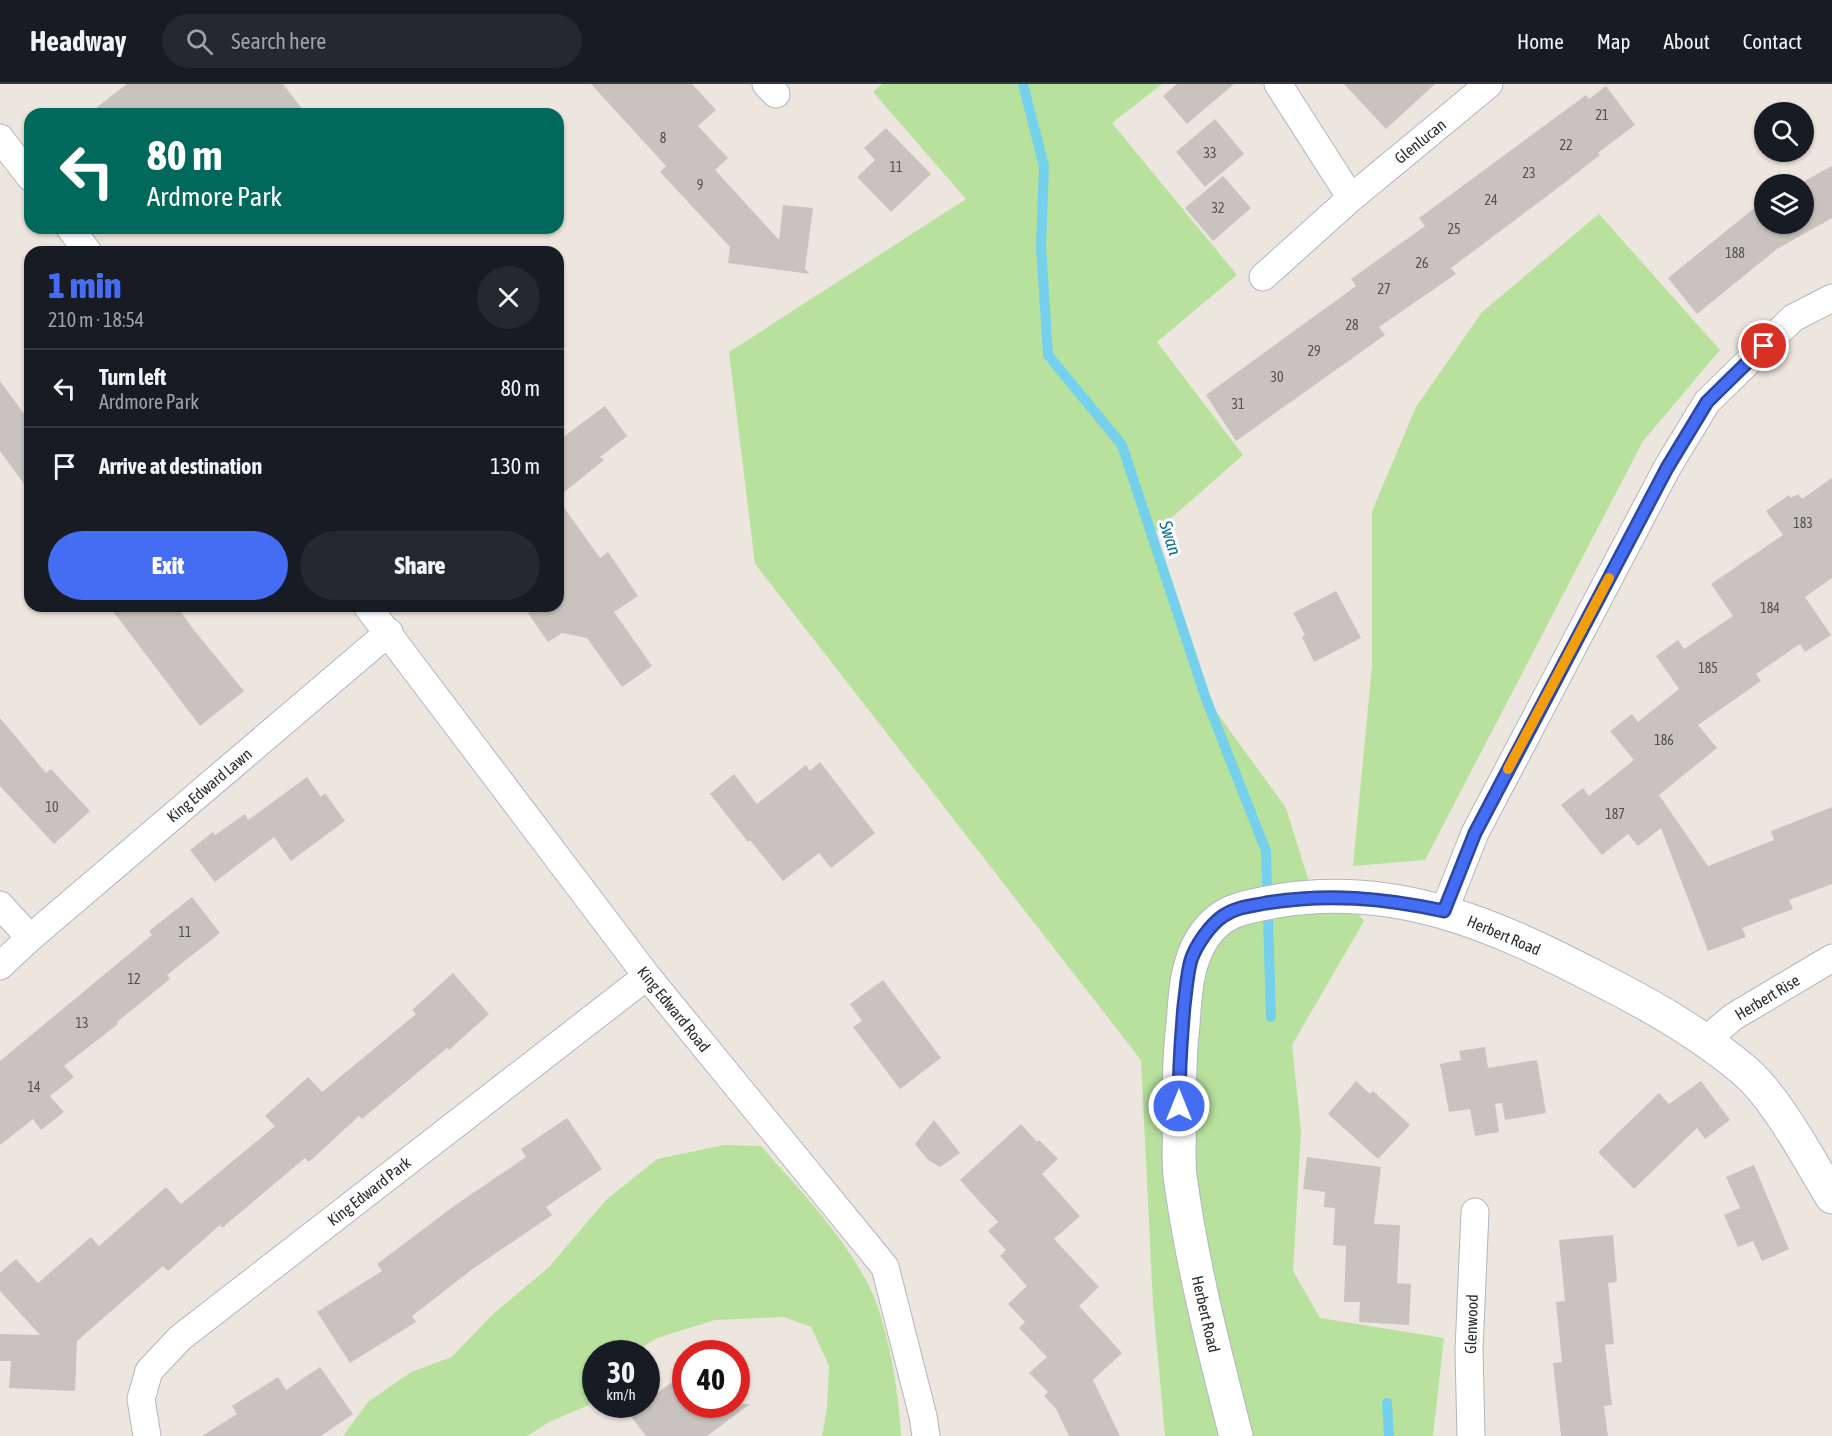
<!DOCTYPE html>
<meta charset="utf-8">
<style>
:root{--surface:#171b24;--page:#242831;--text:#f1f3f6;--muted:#9ea1a6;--line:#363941;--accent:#446df4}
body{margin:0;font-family:"Asap Condensed",sans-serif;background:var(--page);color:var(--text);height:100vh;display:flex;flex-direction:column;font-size:22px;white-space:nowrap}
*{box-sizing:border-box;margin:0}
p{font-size:20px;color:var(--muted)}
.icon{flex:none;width:33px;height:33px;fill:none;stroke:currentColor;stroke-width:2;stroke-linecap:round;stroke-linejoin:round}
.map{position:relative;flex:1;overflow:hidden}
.sheet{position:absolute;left:24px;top:162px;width:540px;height:366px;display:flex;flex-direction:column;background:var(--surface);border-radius:18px;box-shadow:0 2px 4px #0004}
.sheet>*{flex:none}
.guide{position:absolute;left:24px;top:24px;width:540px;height:126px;border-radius:18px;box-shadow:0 2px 4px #0004;background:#00695c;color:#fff;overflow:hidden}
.fabs{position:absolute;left:1754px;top:18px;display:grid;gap:12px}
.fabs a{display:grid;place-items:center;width:60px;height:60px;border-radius:50%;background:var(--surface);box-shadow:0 2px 4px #0004;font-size:30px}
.speed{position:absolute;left:582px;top:1256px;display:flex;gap:12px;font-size:30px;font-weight:700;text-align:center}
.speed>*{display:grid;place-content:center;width:78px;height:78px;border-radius:50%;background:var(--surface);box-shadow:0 2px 4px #0004;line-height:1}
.speed small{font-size:15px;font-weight:400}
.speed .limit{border:9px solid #d22;background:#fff;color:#111}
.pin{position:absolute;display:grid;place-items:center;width:51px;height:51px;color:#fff;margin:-26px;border:3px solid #fff;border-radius:50%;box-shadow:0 2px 6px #0007}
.me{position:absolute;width:66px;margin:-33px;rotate:0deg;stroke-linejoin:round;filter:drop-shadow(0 0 4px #0008)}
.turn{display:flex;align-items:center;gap:21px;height:126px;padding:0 24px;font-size:27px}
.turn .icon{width:78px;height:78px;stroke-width:2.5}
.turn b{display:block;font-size:42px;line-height:51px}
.round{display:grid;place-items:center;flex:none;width:63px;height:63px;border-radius:32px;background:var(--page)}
.head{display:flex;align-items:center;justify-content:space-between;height:102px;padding:0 24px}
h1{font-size:36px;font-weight:800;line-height:45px;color:var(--accent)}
.action{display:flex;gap:12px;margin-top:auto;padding:12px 24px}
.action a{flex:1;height:69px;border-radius:36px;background:var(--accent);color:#fff;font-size:24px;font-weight:800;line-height:69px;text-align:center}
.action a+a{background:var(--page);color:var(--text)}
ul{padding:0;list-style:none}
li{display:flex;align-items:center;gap:18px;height:78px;padding:0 24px;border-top:2px solid var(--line)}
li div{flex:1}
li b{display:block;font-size:22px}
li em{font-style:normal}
header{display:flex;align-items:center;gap:36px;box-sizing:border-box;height:84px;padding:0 30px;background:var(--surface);border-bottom:2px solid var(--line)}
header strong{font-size:28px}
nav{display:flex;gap:33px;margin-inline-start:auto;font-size:21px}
.search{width:420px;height:54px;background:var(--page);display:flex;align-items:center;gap:15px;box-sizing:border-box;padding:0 21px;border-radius:33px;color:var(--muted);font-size:22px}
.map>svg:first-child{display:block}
</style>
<header>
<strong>Headway</strong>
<div class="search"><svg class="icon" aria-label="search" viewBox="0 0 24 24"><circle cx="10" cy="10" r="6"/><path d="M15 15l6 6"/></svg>Search here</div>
<nav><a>Home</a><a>Map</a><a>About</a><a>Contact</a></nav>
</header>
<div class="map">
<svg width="1832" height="1352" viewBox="0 0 1832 1352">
<rect width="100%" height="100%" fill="#ede6de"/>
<path fill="#b7e19d" d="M882,0H1162L1112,39L1237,191L1157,258L1243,371L1152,451L1205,612L1286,724L1313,811L1335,803L1364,837L1292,961L1301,1047L1293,1187L1320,1234L1444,1254L1433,1352H1165L1153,1220L1141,976L755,480L729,268L966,115L873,8Z
M1599,130L1720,266L1643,357L1425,776L1353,782L1372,581V427L1416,323L1482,228Z
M724,1061L761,1062C799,1105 841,1148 868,1200C888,1238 899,1309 901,1352H822L827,1324L829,1282L811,1243L784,1233L715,1236L657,1254L633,1269H596L595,1311L589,1321L549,1338L527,1352H343L368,1318L411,1288L452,1273L492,1231L549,1183L606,1116L657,1075Z"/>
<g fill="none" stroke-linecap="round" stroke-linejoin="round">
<path stroke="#75d1eb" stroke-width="10" d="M1023,0L1044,82L1041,162L1048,271L1122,361L1205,612L1266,767L1271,933
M1387,1319L1389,1352"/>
</g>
<path fill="#c8c3be" d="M127,0H283L306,30H88Z
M591,0H692L716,26L698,42L728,74L715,86L779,156L783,121L813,124L805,185L810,190L728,179L730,163L660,88L666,82Z
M1177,0H1234L1187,40L1163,12Z
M1344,0H1435L1386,45Z
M1606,2L1635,41L1598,69L1600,71L1563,100L1451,184L1456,190L1379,243L1385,251L1236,357L1206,311L1356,202L1351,195L1425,142L1419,134L1586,11L1589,15Z
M1215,35L1244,70L1205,103L1176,68Z
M886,44L931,90L891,128L857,93L875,76L864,64Z
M1832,82V134L1777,165L1697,230L1668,194L1752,126L1764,120V140H1803V100H1799Z
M1223,92L1251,124L1213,157L1185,124Z
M0,297L30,338V408L0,367Z
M605,322L627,352L600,373L604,376L558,413V357Z
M1832,394V494L1805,513L1831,551L1805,568L1800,560L1756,590L1761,597L1698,641L1717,664L1659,711L1708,782L1774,756L1771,747L1832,723V800L1789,816L1793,825L1742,844L1746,853L1708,867L1661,744L1638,762L1628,750L1602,771L1561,721L1583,704L1589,712L1634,676L1610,647L1632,630L1638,638L1679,605L1656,572L1678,556L1684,565L1733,532L1711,500L1783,451L1766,427L1789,411L1791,414L1798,410L1802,415Z
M558,415L600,474L608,468L638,512L614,528L652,582L622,603L587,554L562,549L548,558L523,522H558Z
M1336,507L1361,554L1314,578L1302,553L1305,551L1293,529Z
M109,522H177L193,545L244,607L200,642Z
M0,634L46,689L51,685L90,727L54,760L0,702Z
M820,678L875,749L831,784L819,769L783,797L750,756L748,758L710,710L734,690L757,720L806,681L810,687Z
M307,693L321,713L325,709L345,737L291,777L274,753L215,798L190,766L213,748L215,751L245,730L248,736Z
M192,813L220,849L167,891L170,895L117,938L118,940L64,982L74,993L50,1012L64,1028L41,1046L33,1035L0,1061V977L152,851L149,847Z
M453,889L489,930L449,966L447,964L362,1035L359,1032L309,1078L305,1074L222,1144L220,1141L168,1187L163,1182L77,1257L75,1307L9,1304L11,1277H0V1250L40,1251L0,1207V1189L16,1175L38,1199L91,1153L99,1162L166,1103L181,1120L275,1042L265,1032L308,993L322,1008L416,930L412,926Z
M883,896L941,974L900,1005L853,943L862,937L850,920Z
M1485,963L1488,984L1537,976L1546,1029L1505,1036L1502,1019L1495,1020L1499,1048L1475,1052L1470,1025L1449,1028L1440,980L1461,976L1459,967Z
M1356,997L1370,1010L1373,1007L1410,1041L1378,1075L1328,1030Z
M1701,997L1730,1036L1705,1055L1697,1044L1634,1105L1598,1068L1659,1009L1669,1020Z
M567,1034L602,1085L546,1123L552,1131L474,1184L412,1232L416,1238L350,1279L317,1228L382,1187L377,1180L454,1122L526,1073L521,1065Z
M934,1036L960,1069L940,1083L928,1076L915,1060Z
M1021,1040L1037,1058L1039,1056L1058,1075L1042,1090L1080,1132L1054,1155L1099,1203L1079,1222L1122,1269L1093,1296L1120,1352H1069L1056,1325L1044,1312L1048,1308L1029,1289L1047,1273L1019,1244L1025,1238L1008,1220L1027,1202L1000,1172L1006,1166L988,1147L998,1138L960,1096Z
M1307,1073L1381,1083L1374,1140L1400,1141L1397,1199L1411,1200L1409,1241L1359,1238L1360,1218H1344L1346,1162L1333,1161L1335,1124L1324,1123L1325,1108L1303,1105Z
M1754,1081L1789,1165L1762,1177L1753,1157L1738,1163L1724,1131L1740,1124L1726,1093Z
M1613,1151L1617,1198L1608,1199L1614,1260L1605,1261L1612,1321L1604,1322L1608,1352H1561L1553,1279L1562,1278L1556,1218L1565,1217L1559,1156Z
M320,1283L353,1330L321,1352H202L237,1330L232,1322L278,1293L286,1306Z
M686,1288V1320H750L707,1352H646L629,1330L642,1320H646V1317Z"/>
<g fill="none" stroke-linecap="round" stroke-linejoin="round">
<defs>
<path id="minor" d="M766,0L776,10
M0,54L30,93
M1351,114L1489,0
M70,144L88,168
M1263,193L1351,114L1278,0
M367,522L647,892L885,1183L923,1332L926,1352
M0,821L30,854
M1444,827L1475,749L1667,384L1707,318L1793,234L1832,214
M0,882L30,854L389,548
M1705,957L1733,933L1832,874
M147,1352L141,1315L149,1287L180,1254L647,892
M1471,1352L1469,1266L1475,1128"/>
<path id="tertiary" d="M1236,1352C1214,1266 1192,1181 1180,1092C1178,1076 1180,1058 1179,1042C1179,1008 1179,975 1183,941C1185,912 1186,881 1202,855C1221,825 1245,823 1277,817C1396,797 1495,841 1597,894C1649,920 1702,950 1746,988C1778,1016 1809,1076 1832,1113"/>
</defs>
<use href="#minor" stroke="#b2b5bf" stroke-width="29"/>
<use href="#tertiary" stroke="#b2b5bf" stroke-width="35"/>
<use href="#minor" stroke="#fff" stroke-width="27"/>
<use href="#tertiary" stroke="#fff" stroke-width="33"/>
</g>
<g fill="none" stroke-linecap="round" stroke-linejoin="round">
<defs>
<path id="route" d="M1179,1022C1179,988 1181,956 1184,922C1186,907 1187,890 1191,876C1196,861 1210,841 1223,832C1236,823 1251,822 1266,819C1328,809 1383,814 1444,827L1475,749L1667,384L1707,318L1764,262"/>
</defs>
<use href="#route" stroke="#2c479f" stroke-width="15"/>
<use href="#route" stroke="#446df4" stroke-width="10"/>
<path stroke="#f59e0b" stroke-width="10" d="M1508,685L1609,494"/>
</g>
<g text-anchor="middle" stroke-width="6" stroke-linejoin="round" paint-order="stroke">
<g font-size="14" fill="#535250">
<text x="1602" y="36">21</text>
<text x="663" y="59">8</text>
<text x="1566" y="66">22</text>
<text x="1210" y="74">33</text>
<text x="896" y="88">11</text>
<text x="1529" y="94">23</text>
<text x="700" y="106">9</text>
<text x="1491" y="121">24</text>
<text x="1218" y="129">32</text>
<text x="1454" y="150">25</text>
<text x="1735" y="174">188</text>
<text x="1422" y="184">26</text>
<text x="1384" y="210">27</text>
<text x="1352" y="246">28</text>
<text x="1314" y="272">29</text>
<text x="1277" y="298">30</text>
<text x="1238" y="325">31</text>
<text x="1803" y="444">183</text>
<text x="1770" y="529">184</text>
<text x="1708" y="589">185</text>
<text x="1664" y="661">186</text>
<text x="52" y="728">10</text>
<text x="1615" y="735">187</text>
<text x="185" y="853">11</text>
<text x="134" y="900">12</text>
<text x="82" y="944">13</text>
<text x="34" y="1008">14</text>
</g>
<g font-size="16" fill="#2c2c2c" stroke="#fff">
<text transform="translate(1420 57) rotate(-39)" y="6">Glenlucan</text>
<text transform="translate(209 701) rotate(-40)" y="6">King Edward Lawn</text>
<text transform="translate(1504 851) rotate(23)" y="6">Herbert Road</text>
<text transform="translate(1767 913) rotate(-31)" y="6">Herbert Rise</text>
<text transform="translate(674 925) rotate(51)" y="6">King Edward Road</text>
<text transform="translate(369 1107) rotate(-38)" y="6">King Edward Park</text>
<text transform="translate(1206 1230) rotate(77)" y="6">Herbert Road</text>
<text transform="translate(1471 1240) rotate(-88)" y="6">Glenwood</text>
</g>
<g font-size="18" font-style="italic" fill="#127199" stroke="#fff">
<text transform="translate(1170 454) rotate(72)" y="6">Swan</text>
</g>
</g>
</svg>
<div class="fabs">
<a><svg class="icon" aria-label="search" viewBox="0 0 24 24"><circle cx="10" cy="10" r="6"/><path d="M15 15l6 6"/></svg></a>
<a><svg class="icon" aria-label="layers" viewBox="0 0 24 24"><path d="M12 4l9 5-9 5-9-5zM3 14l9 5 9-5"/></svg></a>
</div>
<div class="speed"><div>30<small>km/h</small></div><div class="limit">40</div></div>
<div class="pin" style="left:1764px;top:262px;background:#d93025"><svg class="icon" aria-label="arrive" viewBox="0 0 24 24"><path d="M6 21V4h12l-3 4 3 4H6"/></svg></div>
<svg class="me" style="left:1179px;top:1022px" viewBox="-20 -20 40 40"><circle r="17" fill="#446df4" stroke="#fff" stroke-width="3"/><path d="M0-11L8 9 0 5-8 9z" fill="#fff"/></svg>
<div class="guide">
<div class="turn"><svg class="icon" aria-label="left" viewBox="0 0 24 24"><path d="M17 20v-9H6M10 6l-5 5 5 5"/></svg><div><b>80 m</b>Ardmore Park</div></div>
</div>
<section class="sheet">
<div class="head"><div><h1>1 min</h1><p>210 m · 18:54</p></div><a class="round"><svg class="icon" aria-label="close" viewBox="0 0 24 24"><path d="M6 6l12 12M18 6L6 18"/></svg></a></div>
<ul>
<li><svg class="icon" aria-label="left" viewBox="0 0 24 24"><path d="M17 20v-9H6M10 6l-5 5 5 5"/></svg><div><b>Turn left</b><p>Ardmore Park</p></div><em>80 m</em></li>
<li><svg class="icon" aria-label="arrive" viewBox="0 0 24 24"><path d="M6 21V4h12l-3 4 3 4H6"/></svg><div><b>Arrive at destination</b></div><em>130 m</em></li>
</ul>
<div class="action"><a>Exit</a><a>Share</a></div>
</section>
</div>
